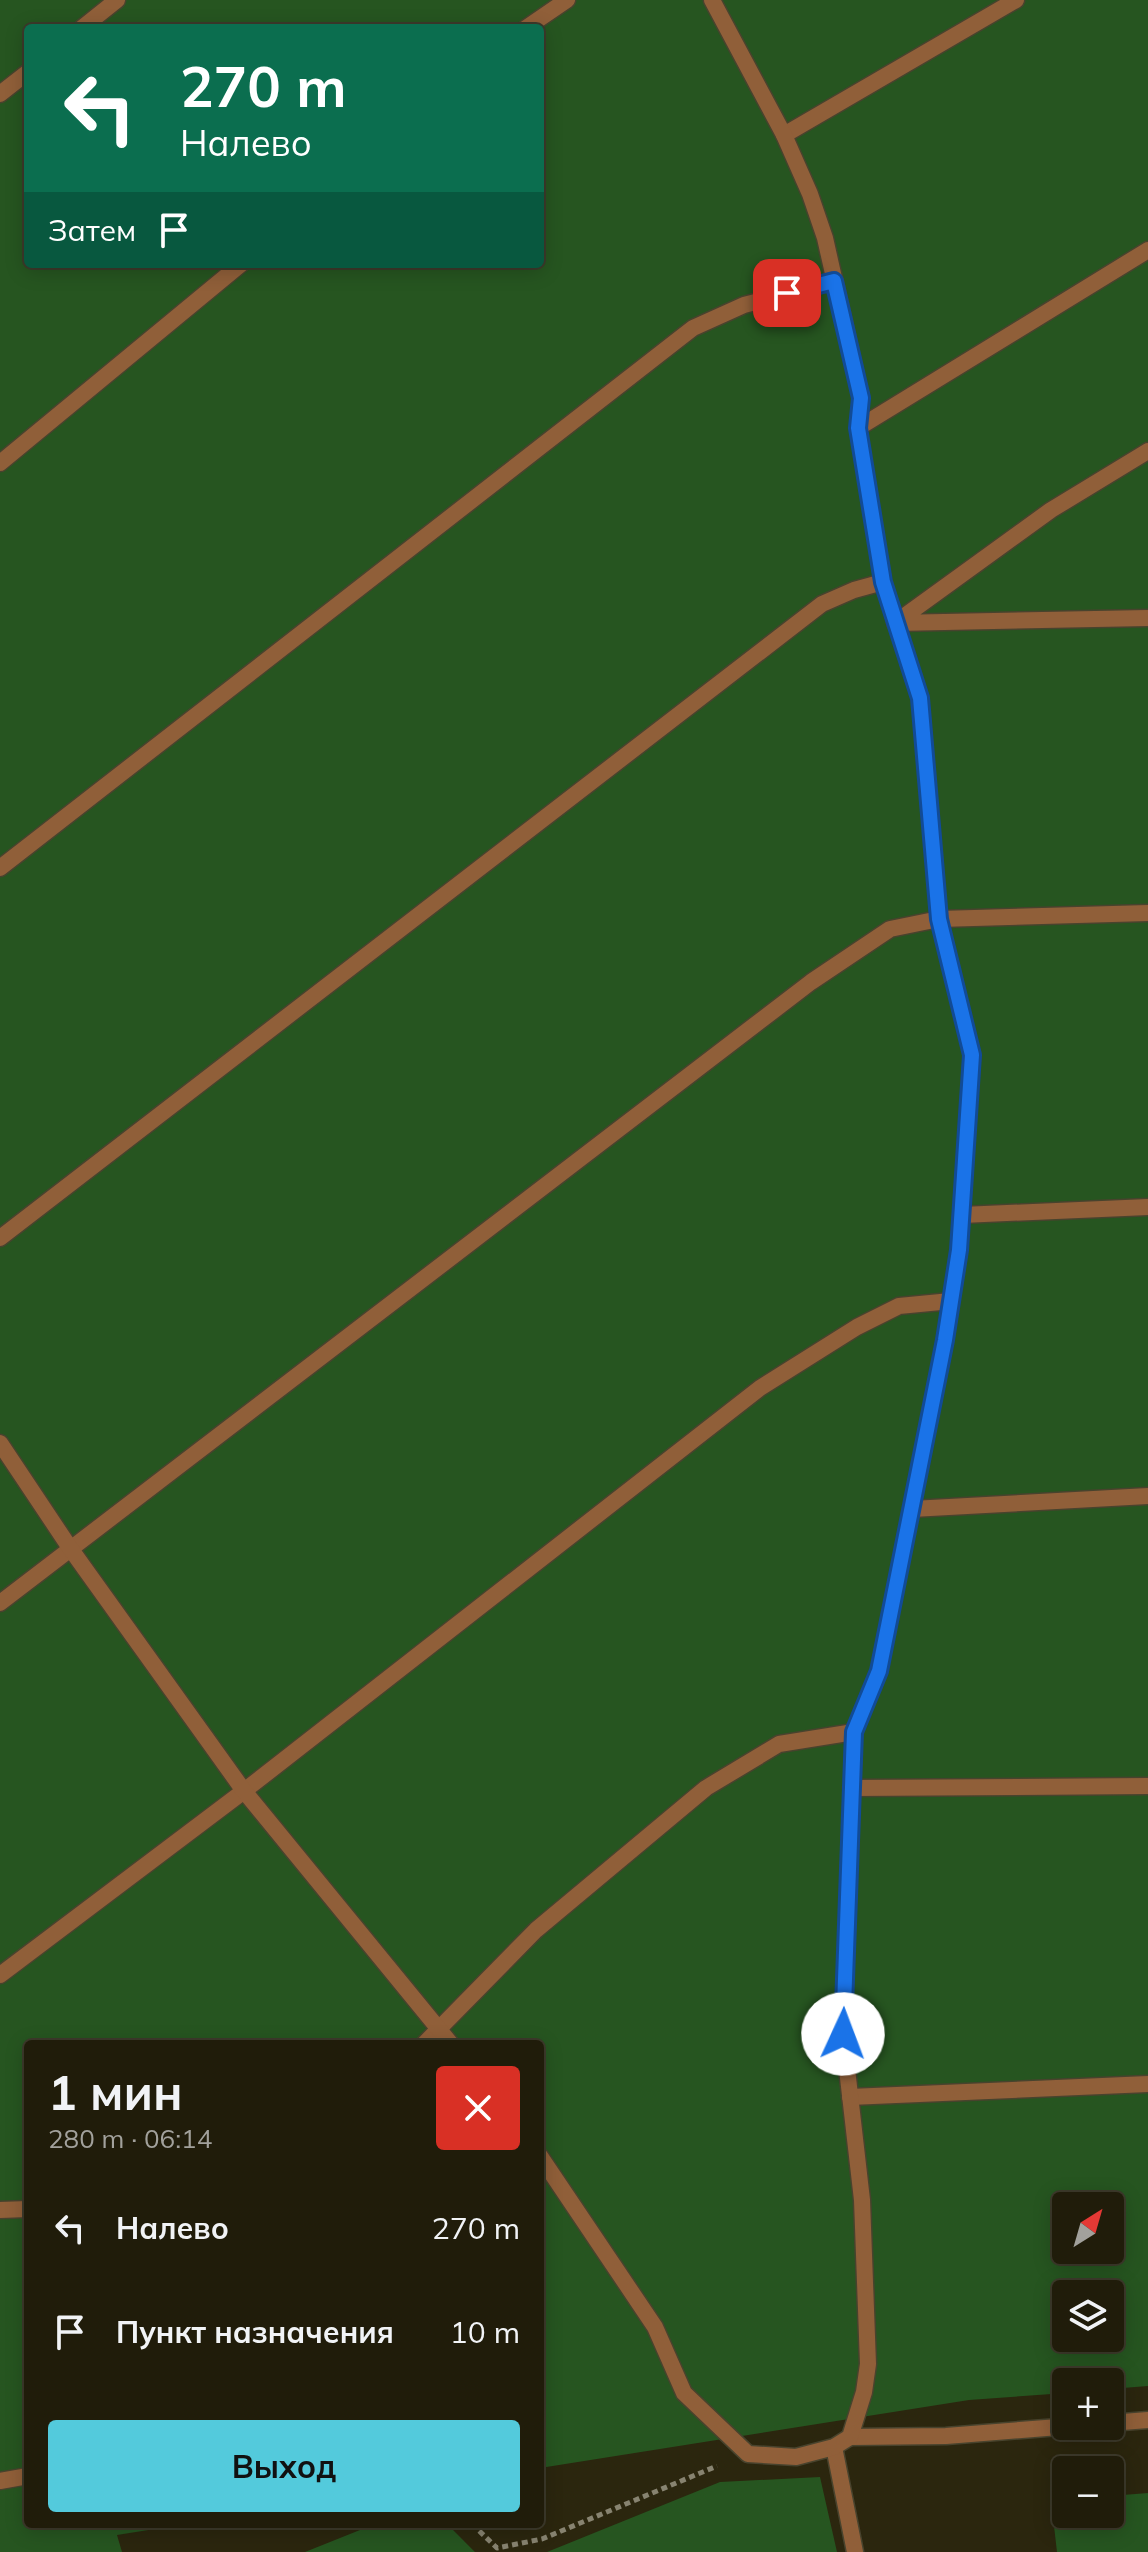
<!DOCTYPE html>
<html lang="ru">
<meta charset="utf-8">
<style>
:root{--surface:#201c0a;--page:#2d2918;--text:#f1f3f6;--muted:#a2a19c;--line:#3d3a2b;--accent:#53cadc}
body{margin:0;font-family:Mulish,sans-serif;background:var(--page);color:var(--text);height:100vh;display:flex;flex-direction:column;font-size:30px;white-space:nowrap}
*{box-sizing:border-box;margin:0}
p{font-size:26px;color:var(--muted)}
.icon{flex:none;width:44px;height:44px;fill:none;stroke:currentColor;stroke-width:2;stroke-linecap:round;stroke-linejoin:round}
.map{position:relative;flex:1;overflow:hidden}
.side{position:absolute;left:24px;top:2040px;width:520px;height:488px;display:flex;flex-direction:column;background:var(--surface);border-radius:8px;box-shadow:0 4px 20px #0003,0 0 0 2px var(--line)}
.side>*{flex:none}
.guide{position:absolute;left:24px;top:24px;width:520px;height:244px;border-radius:8px;box-shadow:0 4px 20px #0003,0 0 0 2px var(--line);background:#0b6e4f;color:#fff;overflow:hidden}
.needle{width:52px;rotate:37deg}
.controls{position:absolute;left:1052px;top:2192px;display:grid;gap:16px}
.controls a{display:grid;place-items:center;width:72px;height:72px;border-radius:8px;background:var(--surface);box-shadow:0 4px 20px #0003,0 0 0 2px var(--line);font-size:40px}
.pin{position:absolute;display:grid;place-items:center;width:68px;height:68px;color:#fff;margin:-34px;border-radius:16px;box-shadow:0 4px 12px #0006}
.me{position:absolute;width:88px;margin:-44px;rotate:2deg;stroke-linejoin:round;filter:drop-shadow(0 0 6px #0008)}
.turn{display:flex;align-items:center;gap:28px;height:168px;padding:0 24px;font-size:36px}
.turn .icon{width:104px;height:104px;stroke-width:2.5}
.turn b{display:block;font-size:56px;line-height:68px}
.then{display:flex;align-items:center;height:76px;padding:0 24px;background:#0003;gap:16px;font-size:30px}
.round{display:grid;place-items:center;flex:none;width:84px;height:84px;border-radius:8px;background:var(--page)}
.overview{display:flex;align-items:center;justify-content:space-between;height:136px;padding:0 24px}
h1{font-size:48px;font-weight:700;line-height:60px}
.button{display:flex;gap:16px;margin-top:auto;padding:16px 24px}
.button a{flex:1;height:92px;border-radius:8px;background:var(--accent);color:#111;font-size:32px;font-weight:700;line-height:92px;text-align:center}
ul{padding:0;list-style:none}
li{display:flex;align-items:center;gap:24px;height:104px;padding:0 24px}
li div{flex:1}
li b{display:block;font-size:30px}
li em{font-style:normal}
.map>svg:first-child{display:block}
</style>
<div class="map">
<svg width="1148" height="2552" viewBox="0 0 1148 2552">
<rect width="100%" height="100%" fill="#2b260e"/>
<path fill="#265520" fill-rule="evenodd" d="M0,0H1148V2386L1110,2389V2382H1066V2393L969,2400L540,2468V2044H28V2524H186L117,2535L122,2552H0ZM28,28H540V264H28ZM1066,2206H1110V2250H1066ZM1066,2294H1110V2338H1066Z
M820,2477L837,2552H547L720,2482Z
M1148,2493V2552H1057L1051,2500L1066,2499V2514H1110V2496Z
M383,2524H447L475,2552H305L360,2530Z"/>
<g fill="none" stroke-linecap="round" stroke-linejoin="round">
<defs>
<path id="service" d="M82,28L117,0
M526,28L567,0
M0,94L28,72
M784,135L1016,0
M858,428L1148,250
M0,463L241,264
M895,623L1051,510L1148,451
M895,623L1148,618
M0,868L693,328L744,305L834,281
M0,1238L822,604L854,590L883,582
M912,1509L1148,1496
M0,1603L811,982L890,929L939,919L1148,913
M851,1788L1148,1786
M0,1975L244,1791L760,1388L857,1327L899,1306L951,1301
M424,2044L536,1930L706,1788L779,1744L854,1732
M850,2097L1148,2084
M0,2210L28,2209
M1110,2423L1148,2420
M850,2437L946,2436L1071,2426
M834,2447L855,2552"/>
<path id="minor" d="M962,1215L1148,1207
M0,1443L70,1548L244,1791L451,2044
M540,2156L655,2327L684,2393L748,2454L796,2457L834,2447L850,2437L864,2392L868,2364L862,2200L843,2034L854,1732L879,1671L945,1340L959,1250L972,1055L939,919L920,698L883,582L858,428L861,398L825,238L810,194L784,135L712,0
M0,2481L28,2476"/>
</defs>
<use href="#service" stroke="#48432d" stroke-width="19"/>
<use href="#minor" stroke="#48432d" stroke-width="19"/>
<path stroke="#878370" stroke-width="5" stroke-dasharray="6 4" stroke-linecap="butt" d="M472,2524L497,2548L542,2539L717,2466"/>
<use href="#service" stroke="#905f39" stroke-width="16"/>
<use href="#minor" stroke="#905f39" stroke-width="16"/>
</g>
<g fill="none" stroke-linecap="round" stroke-linejoin="round">
<defs>
<path id="route" d="M787,293L834,281L861,398L858,428L883,582L920,698L939,919L972,1055L959,1250L945,1340L879,1671L854,1732L843,2034"/>
</defs>
<use href="#route" stroke="#114b97" stroke-width="20"/>
<use href="#route" stroke="#1a73e8" stroke-width="14"/>
</g>
</svg>
<div class="controls">
<a><svg class="needle" viewBox="-14 -14 28 28"><path d="M0-13l5 13h-10z" fill="#e53935"/><path d="M0 13l5-13h-10z" fill="#a2a19c"/></svg></a>
<a><svg class="icon" aria-label="layers" viewBox="0 0 24 24"><path d="M12 4l9 5-9 5-9-5zM3 14l9 5 9-5"/></svg></a>
<a>+</a>
<a>−</a>
</div>
<div class="pin" style="left:787px;top:293px;background:#d93025"><svg class="icon" aria-label="arrive" viewBox="0 0 24 24"><path d="M6 21V4h12l-3 4 3 4H6"/></svg></div>
<svg class="me" style="left:843px;top:2034px" viewBox="-20 -20 40 40"><circle r="19" fill="#fff"/><path d="M0-13L10 11 0 6-10 11z" fill="#1a73e8"/></svg>
<div class="guide">
<div class="turn"><svg class="icon" aria-label="left" viewBox="0 0 24 24"><path d="M17 20v-9H6M10 6l-5 5 5 5"/></svg><div><b>270 m</b>Налево</div></div>
<div class="then">Затем<svg class="icon" aria-label="arrive" viewBox="0 0 24 24"><path d="M6 21V4h12l-3 4 3 4H6"/></svg></div>
</div>
<section class="side">
<div class="overview"><div><h1>1 мин</h1><p>280 m · 06:14</p></div><a class="round" style="background:#d93025;color:#fff"><svg class="icon" aria-label="close" viewBox="0 0 24 24"><path d="M6 6l12 12M18 6L6 18"/></svg></a></div>
<ul>
<li><svg class="icon" aria-label="left" viewBox="0 0 24 24"><path d="M17 20v-9H6M10 6l-5 5 5 5"/></svg><div><b>Налево</b></div><em>270 m</em></li>
<li><svg class="icon" aria-label="arrive" viewBox="0 0 24 24"><path d="M6 21V4h12l-3 4 3 4H6"/></svg><div><b>Пункт назначения</b></div><em>10 m</em></li>
</ul>
<div class="button"><a>Выход</a></div>
</section>
</div>
